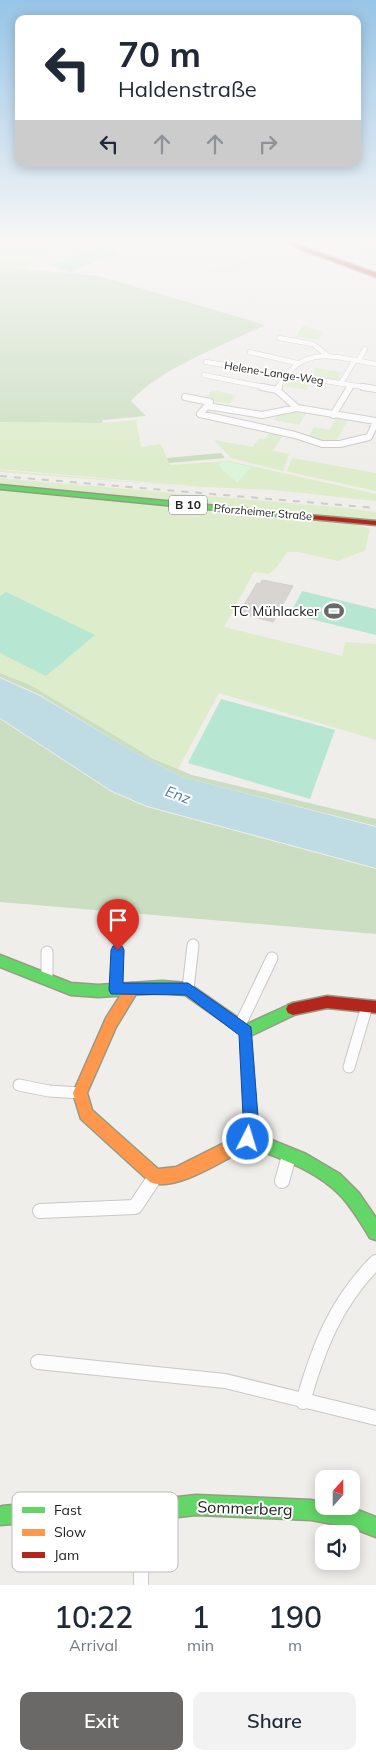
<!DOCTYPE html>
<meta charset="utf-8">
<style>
:root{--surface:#fff;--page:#f2f2f3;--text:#1f2937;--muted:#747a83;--accent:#6a6968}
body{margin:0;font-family:Mulish,sans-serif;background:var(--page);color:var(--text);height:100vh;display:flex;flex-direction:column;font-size:19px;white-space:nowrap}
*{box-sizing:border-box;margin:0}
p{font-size:16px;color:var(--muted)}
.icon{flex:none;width:28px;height:28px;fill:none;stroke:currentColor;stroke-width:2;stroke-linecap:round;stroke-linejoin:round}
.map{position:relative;height:1585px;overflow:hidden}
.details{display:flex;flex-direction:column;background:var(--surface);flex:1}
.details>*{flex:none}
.top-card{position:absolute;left:15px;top:15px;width:346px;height:152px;border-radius:10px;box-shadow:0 2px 12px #0003;background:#fff;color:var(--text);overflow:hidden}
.needle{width:32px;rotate:21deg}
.tools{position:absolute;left:315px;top:1470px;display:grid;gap:10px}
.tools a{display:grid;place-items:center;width:45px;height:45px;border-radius:10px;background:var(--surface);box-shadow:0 2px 12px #0003;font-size:25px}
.pin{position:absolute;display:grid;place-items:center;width:42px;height:42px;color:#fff;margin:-51px -21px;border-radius:50% 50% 50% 0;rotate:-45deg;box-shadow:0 0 5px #0007}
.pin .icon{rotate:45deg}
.me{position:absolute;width:55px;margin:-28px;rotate:5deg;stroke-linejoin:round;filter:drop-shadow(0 0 4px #0008)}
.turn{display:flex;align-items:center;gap:18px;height:105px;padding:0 20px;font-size:22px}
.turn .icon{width:65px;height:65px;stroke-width:2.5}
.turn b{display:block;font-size:35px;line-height:42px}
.lanes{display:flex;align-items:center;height:48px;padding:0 20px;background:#0003;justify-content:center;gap:25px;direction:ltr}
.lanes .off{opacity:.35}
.eta{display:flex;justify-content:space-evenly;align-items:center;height:85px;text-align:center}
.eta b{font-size:30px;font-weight:600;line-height:35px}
.cta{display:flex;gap:10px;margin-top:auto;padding:10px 20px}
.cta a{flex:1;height:58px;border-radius:10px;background:var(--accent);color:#fff;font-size:20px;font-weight:600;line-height:58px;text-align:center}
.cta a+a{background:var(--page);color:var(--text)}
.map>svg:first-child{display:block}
</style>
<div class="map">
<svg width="376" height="1585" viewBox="0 0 376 1585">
<rect width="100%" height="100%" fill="#f0eeeb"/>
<path fill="#ddeccb" d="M41,241H74L64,245L74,248L23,269L0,266V245Z
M326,241H376V263Z
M261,258L225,275L208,270Z
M303,326L323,332L318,340L295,337Z
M316,368L345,373L340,374L339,377H342L340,382L310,377Z
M290,376L312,380L306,390L283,386Z
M212,390L236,395L229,404L205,399Z
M296,410L307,412L299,425L274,420L279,413Z
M337,417L348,419L335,444L307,439L314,427L329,430Z
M136,420L141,447L161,444L170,465L229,461L376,494V501L274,490L204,487L0,469V422L102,423Z
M270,432L284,434L273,451L289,454L283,471L231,458L214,440L253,447L259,438L265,439Z
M292,458L376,473V491L289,472L287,471Z
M0,470L205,488L0,472Z
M0,478L347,508L376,512V521L0,485Z
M0,489L352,523L370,529L365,551C355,553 348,558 338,561L298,552H287L277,567L269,574L254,572L224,627L342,656L345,642L376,644V740L219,693L178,769C115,743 63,698 0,673Z"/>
<path fill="#cbdec1" d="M0,267L99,276L265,325C224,345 161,368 131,401L146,416L103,420L102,423L0,422Z
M221,453L225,458L169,463L167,458Z
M0,673L30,685L152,758L192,775L376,819V826L182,777L134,752L40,695L0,677Z
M0,719L112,792L147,807L376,869V934L0,902Z"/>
<path fill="#daf5da" d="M222,461L251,467L237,483L219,466Z"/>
<path fill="#b7e6d2" d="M100,246L119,253L96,261L77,255Z
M75,256L94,262L70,272L50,265Z
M302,591L376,609V635L290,614Z
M6,592L95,635L46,676L0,653V596Z
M221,699L335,730L310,799L188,763Z"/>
<path fill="#bfdbe3" d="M0,678L40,696L134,752L182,777L376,827V868L147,806L112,791L0,718Z"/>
<path fill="#d7d4d2" stroke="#d3d0cc" d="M262,580L293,586L273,622L239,613L257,583L260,584Z"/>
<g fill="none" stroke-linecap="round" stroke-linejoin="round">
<defs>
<path id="street-far3" d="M279,338L313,344L328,356
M250,352L297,363
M358,361L365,349
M206,362L370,388
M204,375L268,388
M341,383L355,360
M278,388C302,343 334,357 376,364
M349,388L351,385"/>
<path id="street-far2" d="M262,387L277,390
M363,387L376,389
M277,390L279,387
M277,390L297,408L376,421
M185,397L210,402L208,405
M297,408L262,415L207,406L200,414L295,435L322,444H340L369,437L376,422
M333,415L350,387"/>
<path id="street-far1" d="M47,952V977
M188,989L193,945
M116,990L118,950
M239,1027L272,958
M246,1031L251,1116L248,1139
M349,1067L367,1006
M19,1085L49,1091L80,1093
M289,1158L290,1154"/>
<path id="street" d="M282,1181L289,1156
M40,1211L135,1207L155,1177
M38,1362L225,1381L376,1418
M303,1402C318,1348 336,1302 376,1262
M141,1585L142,1511"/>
<path id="fast" d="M0,485L289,513L293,515L289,517L0,489Z
M0,955L71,983L98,985L162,981L188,983L247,1024L293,1003L298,1005L300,1009L298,1013L246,1038L185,995L162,993L98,997L71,995L0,967Z
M252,1132L306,1154L340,1174L359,1193L376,1218V1240L370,1238C361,1223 351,1206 339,1194C313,1168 279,1159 247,1145L244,1140L247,1135Z
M196,1495L311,1500L324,1503V1506L350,1507L376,1517V1537L350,1527L311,1520L196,1515L142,1521L86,1518L0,1525V1507L2,1506L86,1498L142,1501Z"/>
<path id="slow" d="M132,983L137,985L139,989L116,1027L87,1093L92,1110L158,1169L176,1167L248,1131L257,1135L260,1140L257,1145L249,1147C225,1159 175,1193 150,1182L81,1119L73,1093L106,1018L127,985Z"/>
<path id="jam" d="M287,241H294L306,248L376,273V277L302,250Z
M286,513L376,521V525L289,517H286Z
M327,996L376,1001V1013L327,1008L293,1015L288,1013L286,1009L288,1005L293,1003Z"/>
</defs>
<use href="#street-far3" stroke="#c9c8c7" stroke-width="5.5"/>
<use href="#street-far2" stroke="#c9c8c7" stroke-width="8"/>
<use href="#street-far1" stroke="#c9c8c7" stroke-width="13"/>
<use href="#street" stroke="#c9c8c7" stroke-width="16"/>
<use href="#fast" stroke="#999a82" stroke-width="3"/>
<use href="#slow" stroke="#999a82" stroke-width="3"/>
<use href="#jam" stroke="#999a82" stroke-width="3"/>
<use href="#street-far3" stroke="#fdfcfc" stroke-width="4.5"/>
<use href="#street-far2" stroke="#fdfcfc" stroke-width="6"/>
<use href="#street-far1" stroke="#fdfcfc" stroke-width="11"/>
<use href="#street" stroke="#fdfcfc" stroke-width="14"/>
<use href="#fast" fill="#63d668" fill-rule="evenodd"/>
<use href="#slow" fill="#ff974d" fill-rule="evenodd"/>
<use href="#jam" fill="#b3261e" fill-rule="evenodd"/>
<path stroke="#ccc" stroke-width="2" stroke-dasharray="7 7" stroke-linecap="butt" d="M0,476L376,508"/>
</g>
<linearGradient id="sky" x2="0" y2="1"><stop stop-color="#97c4e6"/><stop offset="0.52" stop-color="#f8f7f6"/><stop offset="1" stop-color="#f8f7f6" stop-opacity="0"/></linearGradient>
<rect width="376" height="463" fill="url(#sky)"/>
<path fill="#1a73e8" stroke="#114b97" d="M118,944L122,946L124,950L123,983H188L251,1027L258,1116L254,1145L248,1147L243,1145L241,1139L243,1116L239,1035L186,995L111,994L109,990L111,950L113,946Z"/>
<defs>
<symbol id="stadium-bare" viewBox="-9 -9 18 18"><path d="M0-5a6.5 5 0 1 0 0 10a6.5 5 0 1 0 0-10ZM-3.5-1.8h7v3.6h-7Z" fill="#6a6968" stroke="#fff" stroke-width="2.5" paint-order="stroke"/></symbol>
</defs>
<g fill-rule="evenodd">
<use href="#stadium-bare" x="320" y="597" width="28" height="28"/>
</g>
<g text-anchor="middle" stroke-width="4" stroke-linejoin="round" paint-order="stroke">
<g font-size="11" fill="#222" stroke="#fff">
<text transform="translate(274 373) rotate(9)" y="4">Helene-Lange-Weg</text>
<text transform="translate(263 512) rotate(5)" y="4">Pforzheimer Straße</text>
</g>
<rect fill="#fff" stroke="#646464" stroke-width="1" x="169" y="495.5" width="38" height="19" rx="4"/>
<g font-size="12" font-weight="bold" fill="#222">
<text x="188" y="509">B 10</text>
</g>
<g font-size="14" fill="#222" stroke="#fff" text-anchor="end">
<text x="319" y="616">TC Mühlacker</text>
</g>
<g font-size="15" font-style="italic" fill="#4a7aab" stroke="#fff">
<text transform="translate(178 795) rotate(20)" y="5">Enz</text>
</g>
<g font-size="16" fill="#222" stroke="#fff">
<text transform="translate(245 1508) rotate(2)" y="6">Sommerberg</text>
</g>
</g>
<rect x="12" y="1492" width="166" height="80" rx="8" fill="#fff" stroke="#bdbdbd" stroke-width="1"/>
<rect x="22" y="1507" width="23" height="6" fill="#63d668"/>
<rect x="22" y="1529" width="23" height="7" fill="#ff974d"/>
<rect x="22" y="1552" width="23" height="6" fill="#b3261e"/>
<g font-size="14" fill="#222">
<text x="54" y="1515">Fast</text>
<text x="54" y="1537">Slow</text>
<text x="54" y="1560">Jam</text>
</g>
</svg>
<div class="tools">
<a><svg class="needle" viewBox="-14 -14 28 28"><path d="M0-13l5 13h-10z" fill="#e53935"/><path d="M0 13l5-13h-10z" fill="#747a83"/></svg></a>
<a><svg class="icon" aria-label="sound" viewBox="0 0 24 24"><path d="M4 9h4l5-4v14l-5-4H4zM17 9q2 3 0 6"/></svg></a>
</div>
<div class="pin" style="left:118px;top:950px;background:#d93025"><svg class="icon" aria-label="arrive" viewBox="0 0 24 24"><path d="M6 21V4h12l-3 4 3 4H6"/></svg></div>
<svg class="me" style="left:248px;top:1139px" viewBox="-20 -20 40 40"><circle r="17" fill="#1a73e8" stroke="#fff" stroke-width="3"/><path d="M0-11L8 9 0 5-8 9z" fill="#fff"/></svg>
<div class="top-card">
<div class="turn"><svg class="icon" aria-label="left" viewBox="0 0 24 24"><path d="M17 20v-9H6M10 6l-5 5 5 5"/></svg><div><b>70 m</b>Haldenstraße</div></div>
<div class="lanes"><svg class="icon" aria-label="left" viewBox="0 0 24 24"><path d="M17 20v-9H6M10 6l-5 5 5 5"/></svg><svg class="icon off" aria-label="ahead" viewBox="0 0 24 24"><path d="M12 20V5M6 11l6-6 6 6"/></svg><svg class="icon off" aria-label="ahead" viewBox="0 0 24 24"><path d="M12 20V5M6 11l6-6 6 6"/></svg><svg class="icon off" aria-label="right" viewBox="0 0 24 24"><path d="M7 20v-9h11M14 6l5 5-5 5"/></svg></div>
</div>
</div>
<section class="details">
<div class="eta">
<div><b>10:22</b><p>Arrival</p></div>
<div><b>1</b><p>min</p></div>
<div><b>190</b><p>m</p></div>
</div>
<div class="cta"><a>Exit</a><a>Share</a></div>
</section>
